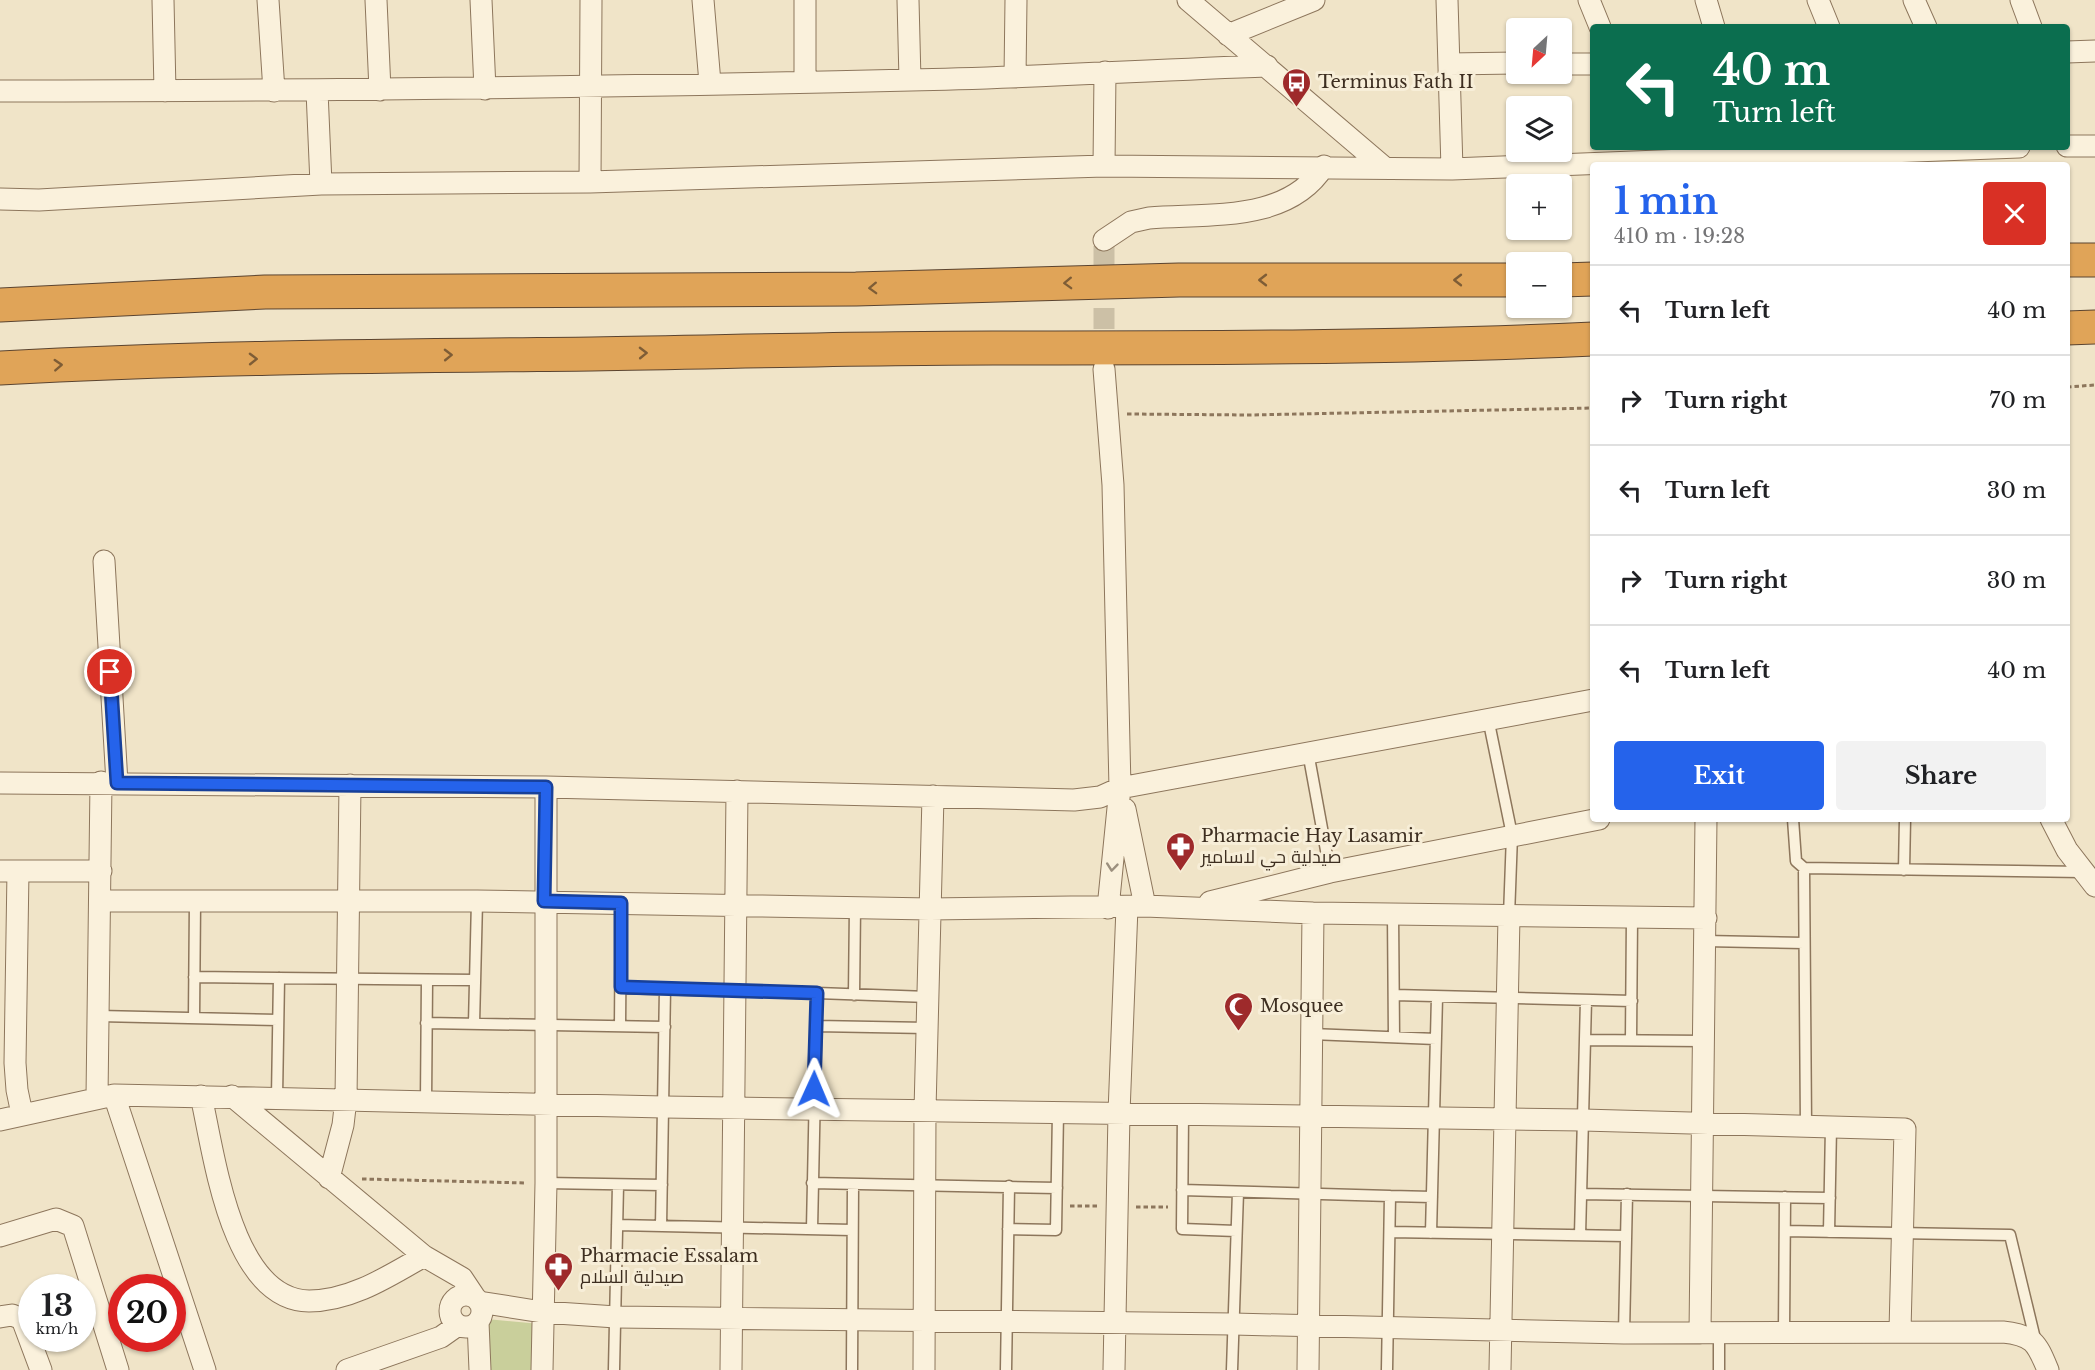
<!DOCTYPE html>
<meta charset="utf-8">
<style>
:root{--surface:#fff;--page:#f2f2f2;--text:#202124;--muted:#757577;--line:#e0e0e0;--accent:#2563eb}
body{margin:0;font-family:"Libre Baskerville",Cairo,serif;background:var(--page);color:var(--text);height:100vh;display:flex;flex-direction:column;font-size:22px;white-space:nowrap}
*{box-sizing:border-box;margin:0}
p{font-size:20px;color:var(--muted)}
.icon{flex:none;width:33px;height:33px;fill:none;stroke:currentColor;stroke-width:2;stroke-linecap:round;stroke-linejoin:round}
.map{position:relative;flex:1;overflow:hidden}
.panel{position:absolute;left:1590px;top:162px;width:480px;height:660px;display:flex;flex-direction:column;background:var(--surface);border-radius:6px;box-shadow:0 2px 4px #0004}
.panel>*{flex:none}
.top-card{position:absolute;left:1590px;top:24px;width:480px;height:126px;border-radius:6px;box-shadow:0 2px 4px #0004;background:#0b6e4f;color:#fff;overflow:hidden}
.needle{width:39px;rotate:206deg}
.controls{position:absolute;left:1506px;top:18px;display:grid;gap:12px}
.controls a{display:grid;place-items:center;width:66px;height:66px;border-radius:6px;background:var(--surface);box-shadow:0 2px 4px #0004;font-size:30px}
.speed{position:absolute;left:18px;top:1274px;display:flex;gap:12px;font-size:30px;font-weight:700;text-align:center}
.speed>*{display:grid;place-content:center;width:78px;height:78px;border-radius:50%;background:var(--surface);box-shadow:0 2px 4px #0004;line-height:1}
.speed small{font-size:15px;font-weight:400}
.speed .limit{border:9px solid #d22;background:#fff;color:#111}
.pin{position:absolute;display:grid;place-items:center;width:51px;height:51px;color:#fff;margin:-26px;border:3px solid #fff;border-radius:50%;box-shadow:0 2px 6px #0007}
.me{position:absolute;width:66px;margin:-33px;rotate:1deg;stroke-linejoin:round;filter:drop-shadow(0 0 4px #0008)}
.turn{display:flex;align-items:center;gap:21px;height:126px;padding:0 24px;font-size:27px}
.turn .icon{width:78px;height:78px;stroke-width:2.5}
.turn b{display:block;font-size:42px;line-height:51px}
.round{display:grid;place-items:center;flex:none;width:63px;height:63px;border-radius:6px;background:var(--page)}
.headline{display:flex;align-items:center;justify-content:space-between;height:102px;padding:0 24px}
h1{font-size:36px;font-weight:700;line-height:45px;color:var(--accent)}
.cta{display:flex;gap:12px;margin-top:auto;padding:12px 24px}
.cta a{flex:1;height:69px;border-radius:6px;background:var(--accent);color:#fff;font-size:24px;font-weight:700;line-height:69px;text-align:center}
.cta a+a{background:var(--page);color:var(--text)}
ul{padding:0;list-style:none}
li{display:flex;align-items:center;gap:18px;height:90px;padding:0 24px;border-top:2px solid var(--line)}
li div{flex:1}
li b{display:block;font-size:22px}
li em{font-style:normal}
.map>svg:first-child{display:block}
</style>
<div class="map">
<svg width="2095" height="1370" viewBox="0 0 2095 1370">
<rect width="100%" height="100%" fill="#f0e4c8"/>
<path fill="#c9cf9b" d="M476,1318L540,1324L539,1370H480Z"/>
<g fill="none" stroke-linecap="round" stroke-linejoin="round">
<path stroke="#ccc0a6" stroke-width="21" stroke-dasharray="21 10" stroke-linecap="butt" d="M1104,360V240"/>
<defs>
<path id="service" d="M1488,718L1512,835L1509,916
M1308,752L1330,872
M1793,819L1796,861L1804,868L1806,1126
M1804,868L2083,872
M1904,870L1905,819
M1393,914L1394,1037
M1705,941L1804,943
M194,977L475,980
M621,988L817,993L812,1229
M817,993L928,997
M854,995L855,907
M1394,995L1632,1001
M99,1016L278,1020
M194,1018L195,902
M426,1023L665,1027
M474,1024L477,901
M620,1026L621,903
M816,1026L927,1028
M1311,1034L1436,1039
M1585,1040L1704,1041
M1631,1040L1632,917
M277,1097L279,978
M426,1101L427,980
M1183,1114L1182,1229L1236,1231
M546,1183L662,1185
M812,1183L1057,1188
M1182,1190L1390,1196L1387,1370
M1581,1194L1830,1198
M1390,1196L1432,1197
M617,1225L852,1230
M661,1226L665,989
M1008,1229L1056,1230L1058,1112
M1785,1231L2010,1235L2036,1343
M1390,1232L1626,1236
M1829,1232L1831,1127
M1431,1233L1437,997
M1580,1235L1586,1000
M1784,1332L1785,1197
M1624,1333L1627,1194
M1719,1333V1370
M614,1370L618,1185
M852,1370L853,1184
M1006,1370L1009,1186
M1232,1370L1238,1192"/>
<path id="minor" d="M163,0L165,91
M268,0L274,91
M376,0L380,90
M481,0L485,89
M703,0L710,83
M908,0L910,80
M1188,0L1385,168
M1447,0L1452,169
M1589,0L1600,27
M1706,0L1714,27
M1818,0L1829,27
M1914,0L1926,27
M2021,0L2031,27
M1228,35L1314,0
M2067,52L2095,51
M1449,64L1516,63
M1562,64H1593
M1015,77L1016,0
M805,81V0
M0,91C304,91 607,87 911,80C1030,78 1148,70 1267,66
M317,91L321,184
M2067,146H2095
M1104,166L1105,72
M590,182L591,0
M0,199L39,200L321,184L590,182L1104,166L1452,169L2019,147
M1104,240L1131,222L1149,218C1209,213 1288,223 1324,166
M1104,369L1113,485L1120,788L1108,908
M104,561L117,783
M0,783L546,787L1074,800L1100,797L1120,788L1593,700
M1125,809L1145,906
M2051,819L2067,850L2095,886
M0,871H101
M18,871L15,1063L17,1090L22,1114
M101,901H477L930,909L1145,906L1313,913L1706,918
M1210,902L1330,872L1599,819
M114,1095L205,1370
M201,1096C214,1153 231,1300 309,1301C351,1301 389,1276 424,1256
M232,1096L424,1256L462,1278L474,1296
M97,1097L101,782
M0,1120L114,1095L664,1107L1583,1120L1905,1129L1900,1331
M329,1178L343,1125L346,1099L350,785
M0,1236L56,1219L73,1226L118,1370
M450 1311a16 16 0 1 1 32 0a16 16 0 1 1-32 0Z
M479,1302L542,1312L616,1317L1233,1324L1624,1333L2003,1332C2034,1335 2037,1344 2048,1370
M0,1317L12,1315L22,1319L41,1370
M478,1322L480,1370
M1700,1333L1706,819
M347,1370L441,1337L458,1325
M542,1370L546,1183V787
M731,1370L737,791
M924,1370L925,1110L933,796
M1114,1370L1119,1113L1127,907
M1308,1370L1313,913
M1500,1370L1509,916"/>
<path id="motorway" d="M2067,260H2095
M1562,280L1593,279
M0,305L265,292L856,289L1179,280H1516
M2067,328L2095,327
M0,368C197,357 395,356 592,354C726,352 859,348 993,348C1193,348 1393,348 1593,339"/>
</defs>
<use href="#service" stroke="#8d765c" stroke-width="13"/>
<use href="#minor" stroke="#8d765c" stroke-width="23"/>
<use href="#motorway" stroke="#5b4430" stroke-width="35"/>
<path stroke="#8d765c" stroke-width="3" stroke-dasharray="4.5 3" stroke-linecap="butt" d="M2067,387L2095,385
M1127,414L1249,415L1593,408
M362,1179L526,1183
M1070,1206H1099
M1136,1207H1168"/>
<use href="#service" stroke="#faf1dc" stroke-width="10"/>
<use href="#minor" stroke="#faf1dc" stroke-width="21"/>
<use href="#motorway" stroke="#e0a458" stroke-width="33"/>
</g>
<defs><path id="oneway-chevron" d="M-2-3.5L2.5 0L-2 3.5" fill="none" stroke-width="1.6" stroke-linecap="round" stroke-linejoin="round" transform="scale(1.5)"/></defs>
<g stroke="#7e5d36">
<use href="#oneway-chevron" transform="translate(1263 280) rotate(180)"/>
<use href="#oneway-chevron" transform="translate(1458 280) rotate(180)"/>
<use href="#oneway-chevron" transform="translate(1068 283) rotate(178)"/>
<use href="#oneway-chevron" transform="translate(873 288) rotate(178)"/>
<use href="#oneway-chevron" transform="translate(643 353) rotate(-1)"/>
<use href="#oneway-chevron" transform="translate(448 355) rotate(-1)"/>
<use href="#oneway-chevron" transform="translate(253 359) rotate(-1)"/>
<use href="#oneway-chevron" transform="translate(58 365) rotate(-3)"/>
</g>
<use stroke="#9c907e" href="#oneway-chevron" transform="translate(1112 867) rotate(96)"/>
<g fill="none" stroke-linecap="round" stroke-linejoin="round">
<defs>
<path id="route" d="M110,672L117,783L546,787L544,901L621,903V987L817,993L814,1089"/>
</defs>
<use href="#route" stroke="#184099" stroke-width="15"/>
<use href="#route" stroke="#2563eb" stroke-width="10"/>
</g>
<defs>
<symbol id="bus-pin" viewBox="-11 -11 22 30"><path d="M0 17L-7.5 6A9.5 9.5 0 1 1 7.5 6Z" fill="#9e2a2b" stroke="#f7eed8"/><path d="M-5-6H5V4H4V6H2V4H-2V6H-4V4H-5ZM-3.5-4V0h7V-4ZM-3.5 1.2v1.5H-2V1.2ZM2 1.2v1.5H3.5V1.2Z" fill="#fff"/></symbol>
<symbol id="pharmacy-pin" viewBox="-11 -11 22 30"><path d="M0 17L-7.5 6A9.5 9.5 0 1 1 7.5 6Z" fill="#9e2a2b" stroke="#f7eed8"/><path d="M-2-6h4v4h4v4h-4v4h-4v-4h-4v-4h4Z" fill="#fff"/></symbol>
<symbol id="mosque-pin" viewBox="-11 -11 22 30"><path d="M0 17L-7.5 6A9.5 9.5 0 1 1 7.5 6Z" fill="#9e2a2b" stroke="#f7eed8"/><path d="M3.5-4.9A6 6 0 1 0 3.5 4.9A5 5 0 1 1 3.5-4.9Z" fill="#fff"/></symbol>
</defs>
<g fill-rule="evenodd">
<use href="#bus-pin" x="1280" y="66" width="33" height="45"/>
<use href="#pharmacy-pin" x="1164" y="830" width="33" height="45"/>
<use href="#mosque-pin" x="1222" y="990" width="33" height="45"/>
<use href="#pharmacy-pin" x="542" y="1250" width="33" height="45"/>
</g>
<g text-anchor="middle" stroke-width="6" stroke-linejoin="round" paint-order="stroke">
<g font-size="18" fill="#3d2e20" stroke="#f7eed8" text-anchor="start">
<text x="1318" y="88">Terminus Fath II</text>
<text x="1201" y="842">Pharmacie Hay Lasamir<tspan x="1201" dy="21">صيدلية حي لاسامير</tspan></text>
<text x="1260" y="1012">Mosquee</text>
<text x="580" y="1262">Pharmacie Essalam<tspan x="580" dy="21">صيدلية السلام</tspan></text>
</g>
</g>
</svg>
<div class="controls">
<a><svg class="needle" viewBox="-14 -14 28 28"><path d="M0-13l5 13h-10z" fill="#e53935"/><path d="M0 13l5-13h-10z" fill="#757577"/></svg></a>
<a><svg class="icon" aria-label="layers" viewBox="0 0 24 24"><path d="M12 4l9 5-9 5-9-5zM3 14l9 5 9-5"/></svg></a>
<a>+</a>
<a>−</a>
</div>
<div class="speed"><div>13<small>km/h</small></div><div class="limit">20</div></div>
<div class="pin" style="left:110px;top:672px;background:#d93025"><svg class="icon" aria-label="arrive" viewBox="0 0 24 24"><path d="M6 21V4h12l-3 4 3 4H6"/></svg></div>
<svg class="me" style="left:814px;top:1089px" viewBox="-20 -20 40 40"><path d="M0-17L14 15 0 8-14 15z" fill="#2563eb" stroke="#fff" stroke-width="4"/></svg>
<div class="top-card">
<div class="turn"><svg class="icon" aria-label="left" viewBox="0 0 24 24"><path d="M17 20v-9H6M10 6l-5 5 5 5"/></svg><div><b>40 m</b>Turn left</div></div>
</div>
<section class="panel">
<div class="headline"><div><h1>1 min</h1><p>410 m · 19:28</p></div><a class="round" style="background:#d93025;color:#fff"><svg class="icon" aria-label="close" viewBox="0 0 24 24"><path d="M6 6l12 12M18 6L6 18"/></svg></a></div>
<ul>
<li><svg class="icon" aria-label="left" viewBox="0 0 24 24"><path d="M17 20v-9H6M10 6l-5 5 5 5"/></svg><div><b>Turn left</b></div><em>40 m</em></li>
<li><svg class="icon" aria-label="right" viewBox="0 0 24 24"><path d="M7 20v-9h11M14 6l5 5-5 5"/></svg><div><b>Turn right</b></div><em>70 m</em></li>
<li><svg class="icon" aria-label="left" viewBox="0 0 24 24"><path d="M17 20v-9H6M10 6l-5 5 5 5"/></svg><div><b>Turn left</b></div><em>30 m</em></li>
<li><svg class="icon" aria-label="right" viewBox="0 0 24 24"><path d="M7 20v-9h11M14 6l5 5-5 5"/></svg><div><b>Turn right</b></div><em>30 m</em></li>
<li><svg class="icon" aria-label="left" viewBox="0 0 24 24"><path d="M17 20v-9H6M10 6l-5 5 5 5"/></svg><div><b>Turn left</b></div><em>40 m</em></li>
</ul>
<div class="cta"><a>Exit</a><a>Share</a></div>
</section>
</div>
